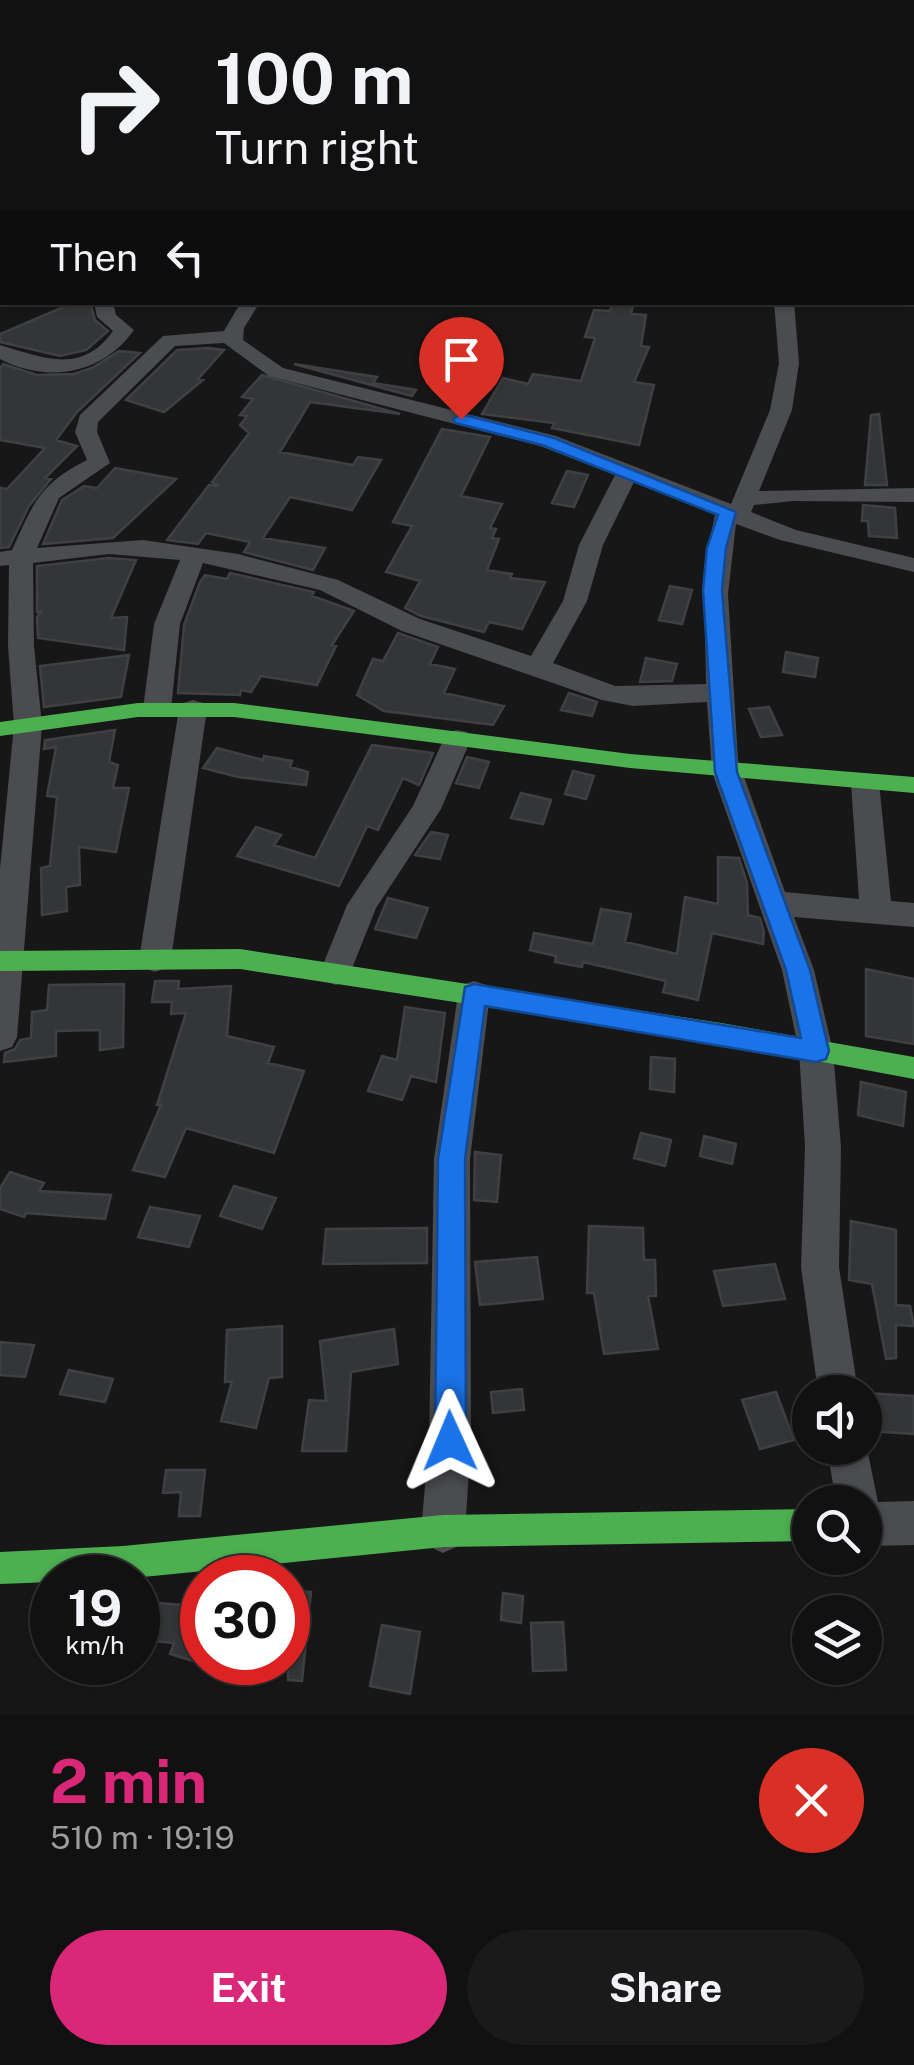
<!DOCTYPE html>
<meta charset="utf-8">
<style>
:root{--surface:#111;--page:#1a1a1a;--text:#f1f3f6;--muted:#9c9d9f;--line:#303131;--accent:#db2777}
body{margin:0;font-family:"Public Sans",sans-serif;background:var(--page);color:var(--text);height:100vh;display:flex;flex-direction:column;font-size:38px;white-space:nowrap}
*{box-sizing:border-box;margin:0}
p{font-size:32px;color:var(--muted)}
.icon{flex:none;width:55px;height:55px;fill:none;stroke:currentColor;stroke-width:2;stroke-linecap:round;stroke-linejoin:round}
.map{position:relative;height:1715px;overflow:hidden}
.sheet{display:flex;flex-direction:column;background:var(--surface);flex:1}
.sheet>*{flex:none}
.hud{position:absolute;left:0px;top:0px;width:915px;height:305px;box-shadow:0 2px 8px #0004,0 0 0 2px var(--line);background:#111;color:var(--text);overflow:hidden}
.controls{position:absolute;left:792px;top:1375px;display:grid;gap:20px}
.controls a{display:grid;place-items:center;width:90px;height:90px;border-radius:50%;background:var(--surface);box-shadow:0 2px 8px #0004,0 0 0 2px var(--line);font-size:50px}
.speed{position:absolute;left:30px;top:1555px;display:flex;gap:20px;font-size:50px;font-weight:700;text-align:center}
.speed>*{display:grid;place-content:center;width:130px;height:130px;border-radius:50%;background:var(--surface);box-shadow:0 2px 8px #0004,0 0 0 2px var(--line);line-height:1}
.speed small{font-size:25px;font-weight:400}
.speed .limit{border:15px solid #d22;background:#fff;color:#111}
.pin{position:absolute;display:grid;place-items:center;width:85px;height:85px;color:#fff;margin:-102px -42px;border-radius:50% 50% 50% 0;rotate:-45deg;box-shadow:0 0 10px #0007}
.pin .icon{rotate:45deg}
.me{position:absolute;width:110px;margin:-55px;rotate:359deg;stroke-linejoin:round;filter:drop-shadow(0 0 8px #0008)}
.turn{display:flex;align-items:center;gap:35px;height:210px;padding:0 50px;font-size:45px}
.turn .icon{width:130px;height:130px;stroke-width:2.5}
.turn b{display:block;font-size:70px;line-height:85px}
.then{display:flex;align-items:center;height:95px;padding:0 50px;background:#0003;gap:20px;font-size:38px}
.round{display:grid;place-items:center;flex:none;width:105px;height:105px;border-radius:52px;background:var(--page)}
.overview{display:flex;align-items:center;justify-content:space-between;height:170px;padding:0 50px}
h1{font-size:60px;font-weight:700;line-height:75px;color:var(--accent)}
.primary-button{display:flex;gap:20px;margin-top:auto;padding:20px 50px}
.primary-button a{flex:1;height:115px;border-radius:60px;background:var(--accent);color:#fff;font-size:40px;font-weight:700;line-height:115px;text-align:center}
.primary-button a+a{background:var(--page);color:var(--text)}
.map>svg:first-child{display:block}
</style>
<div class="map">
<svg width="914" height="1715" viewBox="0 0 914 1715">
<rect width="100%" height="100%" fill="#171717"/>
<path fill="#343537" stroke="#3f4043" stroke-width="2.5" d="M75,302H90L95,320L108,331L86,350L60,356L0,342V334Z
M612,304L633,306L631,314L646,315L641,346L649,347L634,382L654,385L639,445L552,428L554,423L482,414L503,378L528,384L533,374L581,381L595,338L585,337L594,310L610,311Z
M209,348L224,350L198,379L203,380L164,412L126,400L177,350Z
M119,351L140,353L77,412L56,440L77,446L45,478L51,479L29,506L9,547L0,548V488L7,489L45,448L0,440V368L3,364L37,375L74,374L92,368Z
M294,364L377,377L373,383L416,390L412,396Z
M262,375L400,414L310,402L280,452L353,465L358,457L381,460L352,510L290,497L263,538L325,548L313,570L244,552L250,542L206,533L198,544L167,540L209,485L219,486L212,482L249,433L240,425L247,416L240,415L253,399L242,397Z
M879,414L887,485H865L871,415Z
M442,429L490,437L461,496L502,504L490,528L496,529L492,538L499,539L487,570L512,574L510,578L545,582L522,629L489,622L484,632L421,616L405,608L420,581L386,572L412,526L393,522Z
M115,468L176,479L113,538L43,544L62,500L84,486L97,488Z
M567,471L588,475L574,507L552,503Z
M863,505L895,508L897,538L869,536L868,521H862Z
M109,558L136,560L111,618L127,617L124,650L38,638L37,617L41,611L37,612V566Z
M230,573L314,592L312,596L354,611L332,645L336,646L317,685L261,676L251,692L241,690L240,695L178,693L184,625L200,582L205,575L227,579Z
M670,586L692,590L682,624L659,620Z
M398,633L438,647L430,664L455,669L444,693L504,706L493,725L384,711L357,695L373,659L383,661Z
M786,652L818,658L815,677L783,672Z
M129,655L121,697L44,707L40,666Z
M646,658L677,664L672,681L640,682Z
M569,693L597,702L592,716L561,710Z
M769,707L782,735L761,737L749,709Z
M115,730L109,762L118,765L113,788H129L116,852L79,847L80,885L66,887L67,911L42,915L41,868L50,866L57,797L47,796L56,747L44,749L45,740Z
M372,745L433,753L419,785L403,778L378,830L367,826L339,886L237,856L256,827L281,835L274,845L315,858Z
M217,748L263,760L264,756L292,761L290,767L308,772L306,785L238,777L203,768Z
M467,757L489,762L479,788L456,783Z
M573,771L594,776L586,799L565,794Z
M521,793L551,800L543,824L511,818Z
M431,832L448,835L440,859L415,855Z
M718,857L739,858L747,883L748,915L760,918L764,932L763,944L712,933L698,1000L663,992L666,981L583,962L582,967L555,962L556,956L530,950L534,933L593,944L601,909L631,914L625,942L677,954L685,897L718,904Z
M388,898L428,908L416,938L375,929Z
M866,969L914,979V1044L866,1036Z
M155,981H179L178,989L231,986L227,1036L274,1047L268,1063L304,1071L274,1153L186,1128L165,1177L133,1170L161,1105H157L186,1013L171,1014L172,1002H152Z
M124,984L123,1047L100,1050V1030L56,1031V1056L4,1062L5,1053L15,1049L20,1040L31,1038L32,1012L47,1010L49,985Z
M405,1007L445,1013L436,1082L411,1076L402,1100L368,1091L382,1056L397,1060Z
M651,1057L675,1059L674,1092L650,1089Z
M861,1082L906,1092L903,1126L858,1115Z
M641,1133L671,1140L665,1166L634,1158Z
M704,1136L736,1144L732,1164L700,1156Z
M475,1152L501,1155L497,1202L474,1200Z
M10,1172L44,1183L39,1191L111,1195L105,1219L26,1213L24,1217L0,1209V1188Z
M234,1186L276,1198L262,1229L220,1216Z
M150,1207L200,1216L189,1247L138,1237Z
M851,1221L896,1230V1305L910,1306L914,1326L896,1325V1358L886,1359L872,1284L849,1280Z
M589,1226L643,1228L644,1260H655L656,1296H648L658,1349L604,1354L594,1293H587Z
M427,1228V1263L323,1264L326,1229Z
M537,1257L543,1299L480,1305L475,1262Z
M775,1264L785,1299L723,1306L714,1271Z
M282,1326V1377L269,1378L256,1428L221,1421L232,1381L225,1382L227,1330Z
M394,1329L398,1364L351,1372L346,1451H302L309,1400L326,1401L320,1341Z
M0,1342L34,1345L25,1377L0,1375Z
M69,1370L113,1379L105,1402L60,1394Z
M522,1389L524,1410L493,1413L491,1392Z
M776,1392L794,1440L760,1449L742,1400Z
M866,1393L914,1396V1434L870,1431Z
M166,1470H205L200,1516H179L181,1492L163,1493Z
M288,1591L311,1592L302,1681L288,1680Z
M503,1593L523,1596L521,1623L501,1620Z
M138,1601L202,1607V1635L193,1661L170,1654L174,1643L140,1640L143,1625L138,1624Z
M563,1622L566,1670L533,1671L531,1623Z
M382,1625L420,1632L410,1694L370,1686Z"/>
<g fill="none" stroke-linecap="round" stroke-linejoin="round">
<path fill="#4b4c50" fill-rule="evenodd" d="M59,0H93L95,2H61Z
M681,0H695V2H682Z
M912,23H914V31H912Z
M912,52H914V60H912Z
M0,78H2V86H0Z
M912,99H914V109H912Z
M2,130V141L0,142V131Z
M0,174H2V184H0Z
M0,232H2V243H0Z
M94,302H113L116,315L134,330C103,374 48,384 0,359V345C42,357 81,376 113,331L97,317Z
M241,302H260L244,328L243,340L283,368L556,436L731,504L770,410L779,363L774,302H794L799,363L792,410L759,491L914,488V502L793,501L754,505L751,512L796,530L914,558V572L780,540L736,524L728,594L738,760L785,892L859,899L851,783L855,776H875L879,783L891,901L914,903V927L794,917L814,970L833,1051L841,1147L839,1267L858,1392H818L801,1267L805,1147L799,1051L782,970L712,772L707,702L633,706L602,700L402,631L320,590L203,563L180,624L171,709L167,715H147L143,709L154,624L180,560L109,554L33,563L34,646L42,725L17,1037L12,1047L0,1051V869L14,725L8,646L9,565L0,566V552L12,550C33,504 39,484 87,460L75,432L80,415L163,336L224,331ZM224,343L269,376L540,446L615,475L579,545L563,601L531,656L420,619L338,580L238,554L143,540L37,548L59,498L110,463L97,432L98,422L175,346ZM634,482L715,514L704,574L706,684L615,686L553,663L587,601L603,545Z
M193,700L203,703L207,709L171,959L166,968L155,972L144,968L139,959L179,709L183,703Z
M457,730L467,732L471,739L441,809L376,908L347,981L336,985L325,981L320,972L347,905L413,806L447,732Z
M474,981L486,985L490,994L470,1159L471,1441L465,1531L458,1546L443,1553L428,1546L421,1531L429,1441L434,1159L458,994L462,985Z
M865,1439L878,1502L914,1501V1545L865,1546V1502H836L827,1448H865Z"/>
<path fill="#4caf50" fill-rule="evenodd" d="M138,703H234L630,754L914,777V793L630,768L234,717H138L0,736V722Z
M240,949L721,1023L914,1057V1079L721,1043L240,969L0,971V951Z
M810,1509V1541L443,1547L133,1578H52V1582L0,1584V1552L123,1546L443,1515Z"/>
</g>
<path fill="#1a73e8" stroke="#114b97" stroke-width="2.5" d="M461,414L554,438L736,512L726,548L722,590L737,772L810,970L829,1051L826,1059L816,1062L485,1006L465,1159L466,1441L461,1452L450,1457L439,1452L435,1441L438,1159L465,987L474,984L801,1038L786,970L715,772L703,590L707,548L718,515L542,445L455,423L453,419Z"/>
</svg>
<div class="controls">
<a><svg class="icon" aria-label="sound" viewBox="0 0 24 24"><path d="M4 9h4l5-4v14l-5-4H4zM17 9q2 3 0 6"/></svg></a>
<a><svg class="icon" aria-label="search" viewBox="0 0 24 24"><circle cx="10" cy="10" r="6"/><path d="M15 15l6 6"/></svg></a>
<a><svg class="icon" aria-label="layers" viewBox="0 0 24 24"><path d="M12 4l9 5-9 5-9-5zM3 14l9 5 9-5"/></svg></a>
</div>
<div class="speed"><div>19<small>km/h</small></div><div class="limit">30</div></div>
<div class="pin" style="left:461px;top:419px;background:#d93025"><svg class="icon" aria-label="arrive" viewBox="0 0 24 24"><path d="M6 21V4h12l-3 4 3 4H6"/></svg></div>
<svg class="me" style="left:450px;top:1441px" viewBox="-20 -20 40 40"><path d="M0-17L14 15 0 8-14 15z" fill="#1a73e8" stroke="#fff" stroke-width="4"/></svg>
<div class="hud">
<div class="turn"><svg class="icon" aria-label="right" viewBox="0 0 24 24"><path d="M7 20v-9h11M14 6l5 5-5 5"/></svg><div><b>100 m</b>Turn right</div></div>
<div class="then">Then<svg class="icon" aria-label="left" viewBox="0 0 24 24"><path d="M17 20v-9H6M10 6l-5 5 5 5"/></svg></div>
</div>
</div>
<section class="sheet">
<div class="overview"><div><h1>2 min</h1><p>510 m · 19:19</p></div><a class="round" style="background:#d93025;color:#fff"><svg class="icon" aria-label="close" viewBox="0 0 24 24"><path d="M6 6l12 12M18 6L6 18"/></svg></a></div>
<div class="primary-button"><a>Exit</a><a>Share</a></div>
</section>
